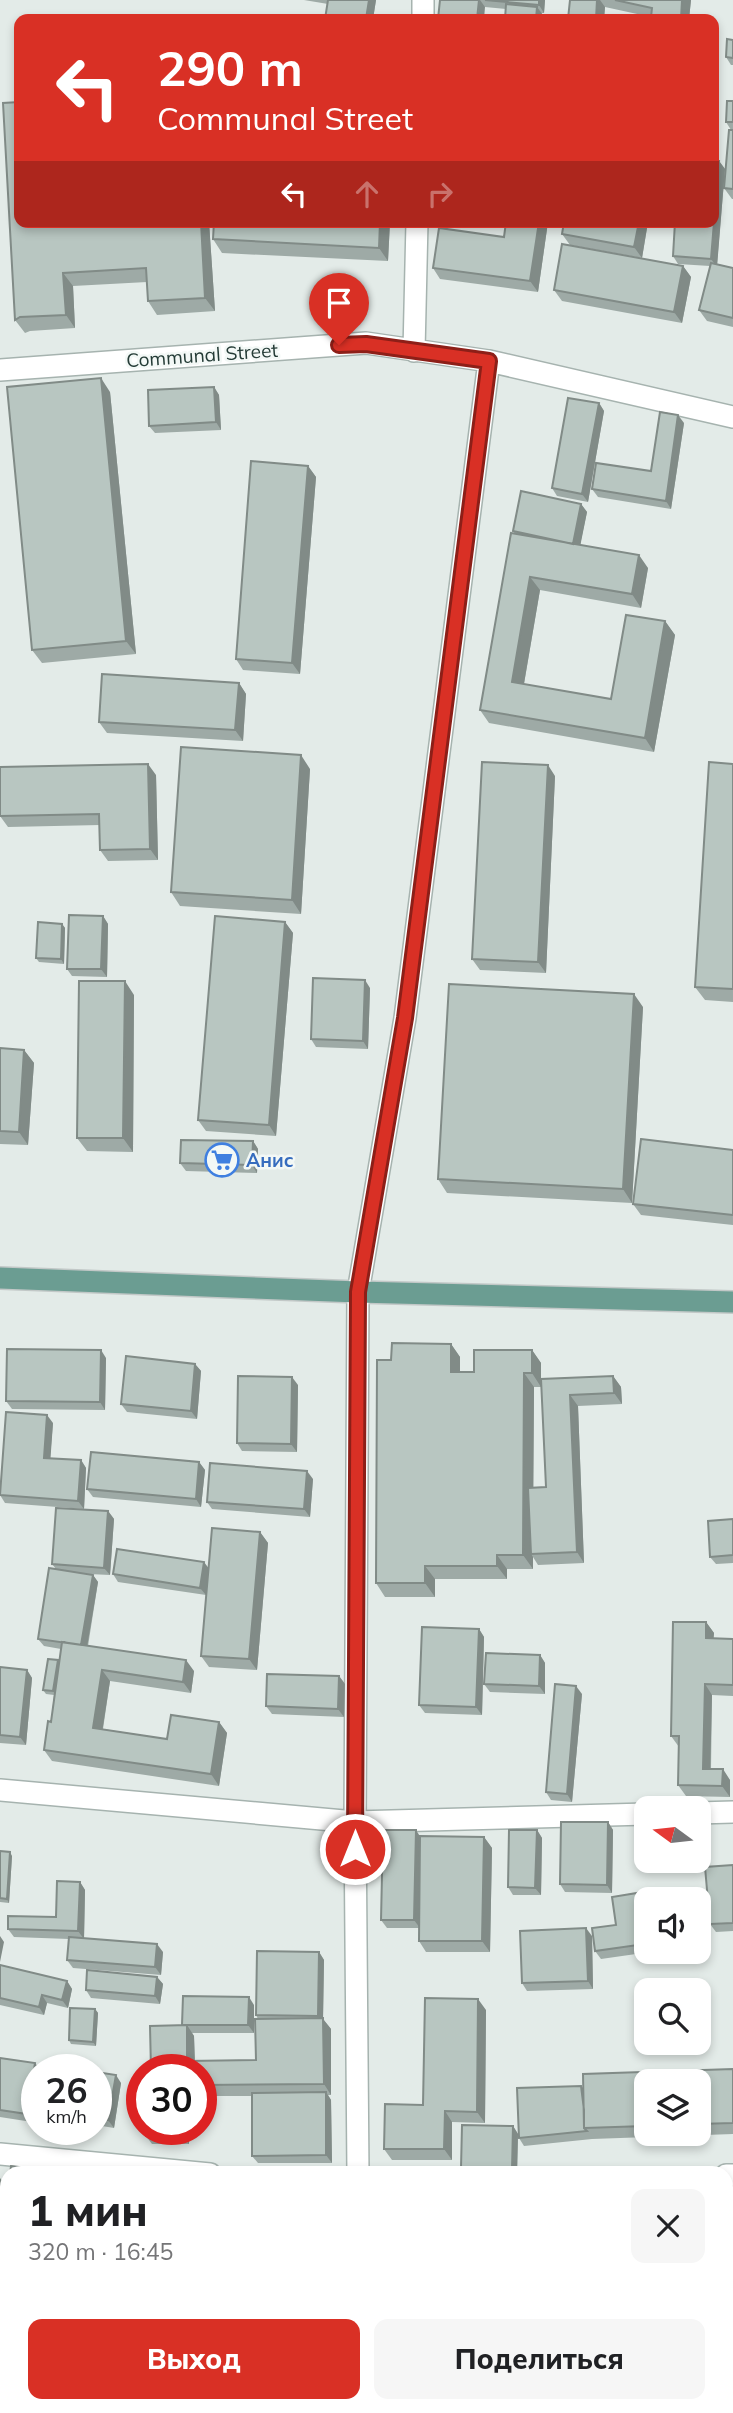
<!DOCTYPE html>
<html lang="ru">
<meta charset="utf-8">
<style>
:root{--surface:#fff;--page:#f6f6f6;--text:#202124;--muted:#757577;--accent:#d93025}
body{margin:0;font-family:Mulish,sans-serif;background:var(--page);color:var(--text);height:100vh;display:flex;flex-direction:column;font-size:26px;white-space:nowrap}
*{box-sizing:border-box;margin:0}
p{font-size:23px;color:var(--muted)}
.icon{flex:none;width:38px;height:38px;fill:none;stroke:currentColor;stroke-width:2;stroke-linecap:round;stroke-linejoin:round}
.map{position:relative;flex:1;overflow:hidden}
.panel{position:absolute;left:0px;top:2166px;width:733px;height:247px;display:flex;flex-direction:column;background:var(--surface);border-radius:21px 21px 0 0;box-shadow:0 4px 10px #0003}
.panel>*{flex:none}
.banner{position:absolute;left:14px;top:14px;width:705px;height:214px;border-radius:14px;box-shadow:0 4px 10px #0003;background:#d93025;color:#fff;overflow:hidden}
.needle{width:46px;rotate:285deg}
.fabs{position:absolute;left:634px;top:1796px;display:grid;gap:14px}
.fabs a{display:grid;place-items:center;width:77px;height:77px;border-radius:14px;background:var(--surface);box-shadow:0 4px 10px #0003;font-size:35px}
.speed{position:absolute;left:21px;top:2054px;display:flex;gap:14px;font-size:35px;font-weight:700;text-align:center}
.speed>*{display:grid;place-content:center;width:91px;height:91px;border-radius:50%;background:var(--surface);box-shadow:0 4px 10px #0003;line-height:1}
.speed small{font-size:18px;font-weight:400}
.speed .limit{border:10px solid #d22;background:#fff;color:#111}
.pin{position:absolute;display:grid;place-items:center;width:60px;height:60px;color:#fff;margin:-72px -30px;border-radius:50% 50% 50% 0;rotate:-45deg;box-shadow:0 0 7px #0007}
.pin .icon{rotate:45deg}
.me{position:absolute;width:77px;margin:-38px;rotate:0deg;stroke-linejoin:round;filter:drop-shadow(0 0 5px #0008)}
.turn{display:flex;align-items:center;gap:24px;height:147px;padding:0 28px;font-size:32px}
.turn .icon{width:91px;height:91px;stroke-width:2.5}
.turn b{display:block;font-size:49px;line-height:60px}
.lanes{display:flex;align-items:center;height:66px;padding:0 28px;background:#0003;justify-content:center;gap:35px;direction:ltr}
.lanes .off{opacity:.35}
.round{display:grid;place-items:center;flex:none;width:74px;height:74px;border-radius:14px;background:var(--page)}
.head{display:flex;align-items:center;justify-content:space-between;height:119px;padding:0 28px}
h1{font-size:42px;font-weight:800;line-height:52px}
.action{display:flex;gap:14px;margin-top:auto;padding:14px 28px}
.action a{flex:1;height:80px;border-radius:14px;background:var(--accent);color:#fff;font-size:28px;font-weight:800;line-height:80px;text-align:center}
.action a+a{background:var(--page);color:var(--text)}
.map>svg:first-child{display:block}
</style>
<div class="map">
<svg width="733" height="2413" viewBox="0 0 733 2413">
<rect width="100%" height="100%" fill="#e3ebe8"/>
<g fill="none" stroke-linecap="round" stroke-linejoin="round">
<defs>
<path id="minor" d="M423,19V0
M414,351L417,222
M0,370L366,343L489,361L733,417
M0,1790L355,1822L646,1814
M698,1813L733,1812
M0,2154L210,2174
M358,2174L355,1822L358,1292L405,1018L489,361
M726,2175H733
M374,2406L375,2413"/>
<path id="primary" d="M0,1278L358,1292L733,1302"/>
</defs>
<use href="#minor" stroke="#a6b3af" stroke-width="24"/>
<use href="#primary" stroke="#c2c8c7" stroke-width="24"/>
<use href="#minor" stroke="#fff" stroke-width="21"/>
<use href="#primary" stroke="#6b9d92" stroke-width="21"/>
</g>
<path fill="#9eaaa6" fill-rule="evenodd" d="M304,0H376L373,19H325L328,4Z
M440,0H545L544,13H541L543,15V19H505L506,9L485,7Z
M570,0H691L689,19H652L651,17L605,7L604,19H568Z
M733,40V65H731L726,57Z
M733,101V130H731L726,122Z
M733,130V199H732L724,188Z
M719,161L725,169L717,264L733,268V327L707,321L699,310L710,266L678,264L673,256L714,222Z
M19,222H209L215,311L157,315L148,301L147,282L73,286L75,328L30,331L25,333L15,320Z
M214,222H390L388,261L222,253L213,239Z
M506,222H548L538,292L440,279L433,268L504,237Z
M564,222H648L642,258L570,245L562,234Z
M683,266L691,277L682,323L562,301L554,290Z
M214,387L219,395L221,430L155,433L149,426Z
M110,392L136,654L42,663L32,650Z
M599,403L604,411L588,502L557,496L552,488Z
M684,423L671,509L598,497L592,489L651,471Z
M308,466L316,477L300,674L243,670L236,659Z
M581,504L587,512L580,545L648,568L641,608L540,590L524,684L611,699L665,621L675,635L654,752L489,723L480,710L515,534L513,531Z
M239,683L246,694L243,741L107,733L99,722Z
M733,764V1002L705,1000L695,987Z
M310,769L301,914L180,906L171,892Z
M156,775L158,860L108,861L100,850V825L8,827L0,816Z
M555,776L546,973L480,970L472,959Z
M103,916L108,924L107,977L72,976L67,969Z
M285,922L293,933L276,1136L206,1131L198,1120Z
M62,924L65,928L64,964L39,962L36,958Z
M370,988L368,1049L316,1047L311,1039Z
M134,995L133,1152L87,1151L77,1138Z
M643,1007L632,1203L447,1193L438,1179Z
M0,1048L24,1050L34,1063L28,1145L0,1144Z
M253,1141L258,1149L257,1173L186,1171L180,1163Z
M733,1150V1225L641,1215L633,1204Z
M451,1344L460,1357V1372H474L532,1350L541,1363V1387H534L533,1488L546,1487L541,1379L613,1376L621,1387L622,1404L578,1406L584,1563L538,1565L533,1557V1569H507V1579H435V1597H385L376,1583L391,1360Z
M106,1358L105,1410L12,1409L6,1401Z
M195,1364L201,1371L197,1419L127,1412L121,1404Z
M298,1385L297,1452L242,1451L237,1443Z
M53,1423L50,1458L81,1460L86,1468L84,1509L5,1503L0,1495Z
M199,1462L205,1470L201,1507L93,1497L87,1489Z
M313,1479L310,1517L212,1509L207,1502Z
M108,1511L114,1519L110,1575L89,1574L93,1575L98,1582L88,1646L194,1671L191,1693L110,1681L103,1729L167,1739L219,1722L227,1733L219,1786L52,1761L44,1750L51,1722L54,1695L46,1694L43,1690L59,1662L61,1649L44,1646L38,1639L56,1569L52,1564Z
M733,1519V1563L716,1564L710,1557Z
M260,1532L268,1543L257,1670L209,1667L201,1656L206,1595L118,1582L113,1574L208,1568Z
M706,1622L714,1633L713,1638L733,1639V1696L712,1695L711,1769L730,1780V1797L686,1796L678,1785L679,1747L671,1736Z
M479,1629L484,1637L482,1715L425,1713L419,1705Z
M540,1655L545,1663V1694L490,1692L484,1684Z
M0,1667L27,1670L32,1678L26,1745L0,1743Z
M339,1676L345,1684L344,1717L272,1714L266,1706Z
M582,1694L572,1802L551,1800L546,1792Z
M608,1822L613,1830L612,1893L565,1892L560,1884Z
M537,1830L542,1838L541,1895H513L508,1887Z
M484,1837L492,1848L490,1952H426L419,1941V1928H387L381,1920Z
M0,1851L12,1856L9,1903L0,1902Z
M733,1865V1931L716,1932L710,1924Z
M80,1882L85,1890L84,1938L163,1952L161,1975L73,1968L67,1960L69,1939L14,1937L8,1929L56,1917Z
M643,1900L646,1922V1951L650,1952L601,1959L595,1951L616,1925Z
M592,1936L593,1989L527,1991L522,1983Z
M319,1952L324,1960L323,2019L331,2029V2095H328L331,2100L332,2163H258L252,2156V2096H201V2070H151L183,2025L254,2005V2033H192L194,2036L195,2061L256,2060L258,2019L256,2015Z
M0,1965L67,1981L72,1989L68,2008L47,2003L44,2015L0,2005Z
M157,1977L163,1984L160,2004L91,1998L86,1990Z
M95,2009L98,2013L96,2046L71,2044L69,2040Z
M486,2010L485,2123L452,2122V2160H392L384,2149L423,2105Z
M0,2058L35,2063L40,2070H37V2093L32,2122L0,2117Z
M733,2069V2134L592,2139L524,2146L519,2138L581,2086L583,2089ZM646,2081H698V2133H646Z
M96,2072L121,2083L114,2128L96,2125Z
M513,2126L518,2134L517,2174H465L461,2168Z
M189,2130V2144H152L146,2136Z
M726,2214H733V2400H726Z
M85,2406H230L177,2413H86Z
M428,2406H489V2413H456V2407H429Z"/>
<path fill="#818b87" d="M369,0H376L373,19H366Z
M480,0L485,7L484,19H477Z
M539,0H545L544,13L539,5Z
M597,0H600L605,7L604,19H596Z
M682,0H691L689,19H681Z
M537,7L543,15V19H536Z
M719,161L725,169L717,267L711,259Z
M201,222H209L215,311L205,298Z
M380,222H390L388,261L379,248Z
M539,222H548L538,292L530,281Z
M639,222H648L642,258L634,247Z
M683,266L691,277L682,323L674,312Z
M63,273L73,286L75,328L66,315Z
M101,378L110,392L136,654L126,641Z
M214,387L219,395L221,430L216,422Z
M599,403L604,411L588,502L582,494Z
M678,415L684,423L671,509L666,501Z
M308,466L316,477L300,674L292,663Z
M581,504L587,512L579,552L573,544Z
M639,555L648,568L641,608L632,594Z
M530,577L540,590L522,695L512,682Z
M665,621L675,635L654,752L645,738Z
M239,683L246,694L243,741L235,730Z
M301,755L310,769L301,914L292,900Z
M148,764L156,775L158,860L150,849Z
M548,765L555,776L546,973L538,962Z
M103,916L108,924L107,977L101,969Z
M285,922L293,933L276,1136L269,1125Z
M62,924L65,928L64,964L61,959Z
M365,980L370,988L368,1049L363,1041Z
M125,981L134,995L133,1152L123,1138Z
M634,994L643,1007L632,1203L623,1189Z
M24,1050L34,1063L28,1145L19,1132Z
M253,1141L258,1149L257,1173L252,1165Z
M451,1344L460,1357V1386L451,1372Z
M101,1350L106,1358L105,1410L100,1402Z
M532,1350L541,1363V1387L532,1373Z
M195,1364L201,1371L197,1419L191,1411Z
M524,1373L534,1387L533,1554H531L533,1557V1569L523,1555Z
M613,1376L621,1387L622,1404L614,1393Z
M292,1377L298,1385L297,1452L291,1444Z
M570,1395L578,1406L584,1563L577,1552Z
M47,1415L53,1423L50,1465L44,1458Z
M81,1460L86,1468L84,1509L78,1501Z
M199,1462L205,1470L201,1507L196,1499Z
M307,1471L313,1479L310,1517L304,1509Z
M108,1511L114,1519L110,1575L104,1568Z
M260,1532L268,1543L257,1670L249,1659Z
M497,1555L507,1569V1579L497,1566Z
M204,1562L210,1570L206,1595L200,1588Z
M425,1566L435,1579V1597L425,1583Z
M93,1575L98,1582L86,1653L81,1645Z
M706,1622L714,1633L713,1649L706,1638Z
M479,1629L484,1637L482,1715L476,1707Z
M540,1655L545,1663V1694L539,1686Z
M58,1660L61,1664L56,1696L53,1691Z
M186,1660L194,1671L191,1693L183,1682Z
M27,1670L32,1678L26,1745L20,1737Z
M102,1670L110,1681L101,1739L93,1728Z
M339,1676L345,1684L344,1717L338,1709Z
M705,1684L712,1695L710,1780L703,1769Z
M576,1686L582,1694L572,1802L567,1794Z
M219,1722L227,1733L219,1786L211,1774Z
M723,1769L730,1780V1797L722,1786Z
M608,1822L613,1830L612,1893L607,1885Z
M416,1830L421,1838L420,1928L414,1920Z
M537,1830L542,1838L541,1895L535,1888Z
M484,1837L492,1848L490,1952L482,1941Z
M10,1852L12,1856L9,1903L7,1899Z
M80,1882L85,1890L84,1939L78,1931Z
M637,1893L643,1900L646,1922V1945Z
M586,1928L592,1936L593,1989L588,1981Z
M0,1936L4,1942L0,1962Z
M157,1944L163,1952L161,1975L155,1967Z
M319,1952L324,1960L323,2019L331,2029V2095L324,2084L323,2023L318,2016Z
M157,1977L163,1984L160,2004L155,1996Z
M67,1981L72,1989L68,2008L62,2000Z
M42,1995L47,2003L44,2015L39,2007Z
M249,1997L254,2005V2033L248,2025Z
M478,1999L486,2010L485,2123L477,2112Z
M95,2009L98,2013L96,2046L93,2042Z
M187,2025L194,2036L195,2070L187,2061Z
M35,2063L40,2070H37V2093L32,2122L27,2114Z
M116,2075L121,2083L114,2128L108,2120Z
M326,2092L331,2100L332,2163L326,2155Z
M445,2111L452,2122V2160L444,2149Z
M513,2126L518,2134L517,2174H515L512,2170Z
M184,2130H189V2144L184,2136Z
M0,2178L3,2182L0,2199Z
M0,2326L4,2332L7,2345V2364Z
M74,2406H80L81,2413H76Z
M339,2406H344L345,2413H339Z
M484,2406H489V2413H484Z
M622,2406H628V2413H622Z
M676,2406H682V2413H676Z"/>
<path fill="#b8c6c1" stroke="#818b87" stroke-width="2" d="M328,0H369L366,19H325Z
M440,0H479L477,19H438Z
M485,0H539V5Z
M570,0H597L596,19H568Z
M615,0H682L681,19L651,17L652,8Z
M506,4L537,7L536,19H505Z
M727,39L733,40V58L726,57Z
M727,101H733V122H726Z
M19,102V222H201L205,298L148,301L146,268L63,273L66,315L20,317L15,320L3,103Z
M729,130H733V189L724,188Z
M714,161H719L711,259L673,256L675,222H714Z
M214,222H380L379,248L213,239Z
M506,222H539L530,281L433,268L439,228L504,237Z
M564,222H639L634,247L562,234Z
M562,244L683,266L674,312L554,290Z
M711,263L733,268V318L699,310Z
M101,378L126,641L32,650L7,387Z
M214,387L216,422L149,426L148,390Z
M568,398L599,403L582,494L552,488Z
M660,412L678,415L666,501L592,489L596,463L651,471Z
M251,461L308,466L292,663L236,659Z
M521,491L581,504L573,544L513,531Z
M511,533L639,555L632,594L530,577L512,682L611,699L626,615L665,621L645,738L480,710Z
M102,674L239,683L235,730L99,722Z
M181,747L301,755L292,900L171,892Z
M482,762L548,765L538,962L472,959Z
M709,762L733,764V989L695,987Z
M148,764L150,849L100,850L99,814L0,816V767Z
M69,915L103,916L101,969H67Z
M215,916L285,922L269,1125L198,1120Z
M38,922L62,924L61,959L36,958Z
M313,978L365,980L363,1041L311,1039Z
M79,981H125L123,1138H77Z
M449,984L634,994L623,1189L438,1179Z
M0,1048L24,1050L19,1132L0,1131Z
M641,1139L733,1150V1215L633,1204Z
M181,1140L253,1141L252,1165L180,1163Z
M392,1343L451,1344V1372H474V1350H532V1373H524L523,1555H497V1566H425V1583H376L377,1360H391Z
M7,1349L101,1350L100,1402L6,1401Z
M126,1356L195,1364L191,1411L121,1404Z
M238,1376L292,1377L291,1444L237,1443Z
M613,1376L614,1393L570,1395L577,1552L531,1554L528,1488L546,1487L541,1379Z
M6,1412L47,1415L44,1458L81,1460L78,1501L0,1495Z
M91,1452L199,1462L196,1499L87,1489Z
M210,1463L307,1471L304,1509L207,1502Z
M56,1508L108,1511L104,1568L52,1564Z
M733,1519V1555L710,1557L708,1521Z
M212,1528L260,1532L249,1659L201,1656Z
M117,1549L204,1562L200,1588L113,1574Z
M49,1568L93,1575L81,1645L38,1639Z
M673,1622H706V1638L733,1639V1685L705,1684L703,1769H723L722,1786L678,1785L679,1736H671Z
M422,1627L479,1629L476,1707L419,1705Z
M62,1642L186,1660L183,1682L102,1670L93,1728L167,1739L171,1715L219,1722L211,1774L44,1750L48,1721L51,1722Z
M486,1653L540,1655L539,1686L484,1684Z
M48,1659L58,1660L53,1691L43,1690Z
M0,1667L27,1670L20,1737L0,1735Z
M267,1674L339,1676L338,1709L266,1706Z
M555,1684L576,1686L567,1794L546,1792Z
M561,1822H608L607,1885L560,1884Z
M383,1830H416L414,1920H381Z
M509,1830H537L535,1888L508,1887Z
M420,1836L484,1837L482,1941H419Z
M0,1851L10,1852L7,1899L0,1898Z
M733,1865V1923L710,1924L705,1867Z
M57,1881L80,1882L78,1931L8,1929V1916L56,1917Z
M637,1893L645,1944L595,1951L592,1928L616,1925L612,1897Z
M586,1928L588,1981L522,1983L520,1931Z
M69,1937L157,1944L155,1967L67,1960Z
M257,1951L319,1952L318,2016L256,2015Z
M0,1965L67,1981L62,2000L42,1995L39,2007L0,1998Z
M87,1970L157,1977L155,1996L86,1990Z
M183,1996L249,1997L248,2025H182Z
M425,1998L478,1999L477,2112L445,2111L444,2149H384L385,2104L423,2105Z
M70,2008L95,2009L93,2042L69,2040Z
M323,2018L324,2084L201,2085V2070H151L150,2026L187,2025V2061L256,2060L255,2019Z
M0,2058L35,2063L27,2114L0,2110Z
M73,2068L86,2070H73Z
M733,2069V2123L698,2124V2081H646V2126L584,2128L583,2074Z
M96,2072L116,2075L108,2120L96,2118Z
M581,2086L584,2110V2128L587,2131L519,2138L517,2088Z
M326,2092V2155L252,2156V2093Z
M462,2125L513,2126L512,2170L461,2168Z
M146,2130H184V2136H146Z
M11,2166L74,2174H10Z
M7,2202V2224H4Z
M726,2214H733V2355H726Z
M0,2330L7,2364V2374L0,2375Z
M726,2363H733V2392H726Z
M7,2375V2406H74L75,2412L0,2413V2376Z
M85,2406H136L86,2413Z
M300,2406H339V2413H300Z
M456,2406H484V2413H456Z
M595,2406H622V2413H595Z
M647,2406H676V2413H647Z"/>
<g fill="none" stroke-linecap="round" stroke-linejoin="round">
<defs>
<path id="route" d="M339,345L366,344L489,361L405,1018L358,1292L355,1849"/>
</defs>
<use href="#route" stroke="#8d1f18" stroke-width="18"/>
<use href="#route" stroke="#d93025" stroke-width="12"/>
</g>
<defs>
<symbol id="supermarket-ring" viewBox="-11 -11 22 22"><circle r="9.5" fill="#f3f8f6" stroke="#3f7fe0" stroke-width="1.5"/><path d="M-6-5.5h2.5l.6 2H6L4.5 2H-2.5L-4.4-4H-6ZM-1.5 3.2a1.3 1.3 0 1 0 .1 0ZM3 3.2a1.3 1.3 0 1 0 .1 0Z" fill="#3f7fe0"/></symbol>
</defs>
<g fill-rule="evenodd">
<use href="#supermarket-ring" x="203" y="1141" width="38" height="38"/>
</g>
<g text-anchor="middle" stroke-width="5" stroke-linejoin="round" paint-order="stroke">
<g font-size="19" fill="#243b36" stroke="#f3f8f6">
<text transform="translate(202 355) rotate(-4)" y="7">Communal Street</text>
</g>
<g font-size="19" font-weight="bold" fill="#366cbe" stroke="#f3f8f6" text-anchor="start">
<text x="246" y="1167">Анис</text>
</g>
</g>
</svg>
<div class="fabs">
<a><svg class="needle" viewBox="-14 -14 28 28"><path d="M0-13l5 13h-10z" fill="#e53935"/><path d="M0 13l5-13h-10z" fill="#757577"/></svg></a>
<a><svg class="icon" aria-label="sound" viewBox="0 0 24 24"><path d="M4 9h4l5-4v14l-5-4H4zM17 9q2 3 0 6"/></svg></a>
<a><svg class="icon" aria-label="search" viewBox="0 0 24 24"><circle cx="10" cy="10" r="6"/><path d="M15 15l6 6"/></svg></a>
<a><svg class="icon" aria-label="layers" viewBox="0 0 24 24"><path d="M12 4l9 5-9 5-9-5zM3 14l9 5 9-5"/></svg></a>
</div>
<div class="speed"><div>26<small>km/h</small></div><div class="limit">30</div></div>
<div class="pin" style="left:339px;top:345px;background:#d93025"><svg class="icon" aria-label="arrive" viewBox="0 0 24 24"><path d="M6 21V4h12l-3 4 3 4H6"/></svg></div>
<svg class="me" style="left:355px;top:1849px" viewBox="-20 -20 40 40"><circle r="17" fill="#d93025" stroke="#fff" stroke-width="3"/><path d="M0-11L8 9 0 5-8 9z" fill="#fff"/></svg>
<div class="banner">
<div class="turn"><svg class="icon" aria-label="left" viewBox="0 0 24 24"><path d="M17 20v-9H6M10 6l-5 5 5 5"/></svg><div><b>290 m</b>Communal Street</div></div>
<div class="lanes"><svg class="icon" aria-label="left" viewBox="0 0 24 24"><path d="M17 20v-9H6M10 6l-5 5 5 5"/></svg><svg class="icon off" aria-label="ahead" viewBox="0 0 24 24"><path d="M12 20V5M6 11l6-6 6 6"/></svg><svg class="icon off" aria-label="right" viewBox="0 0 24 24"><path d="M7 20v-9h11M14 6l5 5-5 5"/></svg></div>
</div>
<section class="panel">
<div class="head"><div><h1>1 мин</h1><p>320 m · 16:45</p></div><a class="round"><svg class="icon" aria-label="close" viewBox="0 0 24 24"><path d="M6 6l12 12M18 6L6 18"/></svg></a></div>
<div class="action"><a>Выход</a><a>Поделиться</a></div>
</section>
</div>
